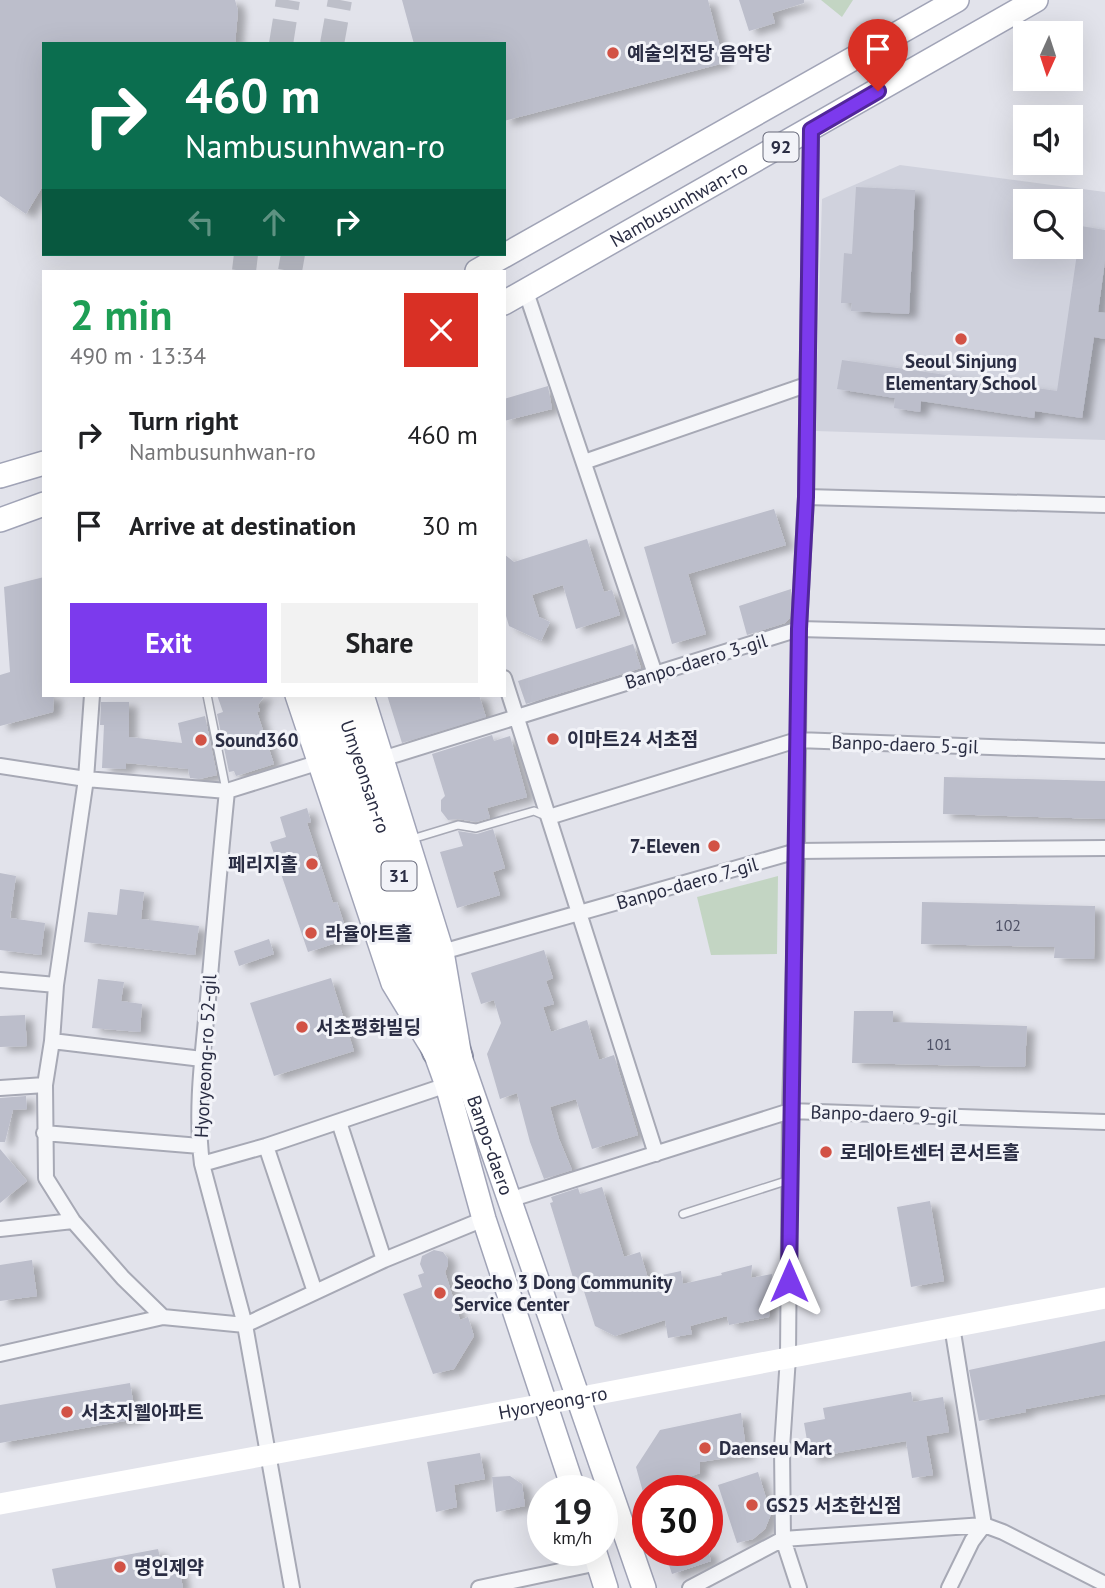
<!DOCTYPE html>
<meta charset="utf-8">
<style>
:root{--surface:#fff;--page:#f2f2f2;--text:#202124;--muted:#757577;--accent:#7c3aed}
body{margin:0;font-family:"PT Sans","Noto Sans KR",sans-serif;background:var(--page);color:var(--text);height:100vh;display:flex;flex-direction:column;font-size:26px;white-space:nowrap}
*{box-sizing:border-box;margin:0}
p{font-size:23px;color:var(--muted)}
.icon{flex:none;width:38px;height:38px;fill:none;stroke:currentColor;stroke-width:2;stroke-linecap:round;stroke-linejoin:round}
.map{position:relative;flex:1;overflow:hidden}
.drawer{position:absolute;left:42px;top:270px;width:464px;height:427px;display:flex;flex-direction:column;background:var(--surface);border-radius:0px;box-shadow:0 7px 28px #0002}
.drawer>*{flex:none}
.guide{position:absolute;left:42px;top:42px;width:464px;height:214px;border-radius:0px;box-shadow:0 7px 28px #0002;background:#0b6e4f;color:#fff;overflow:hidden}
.needle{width:46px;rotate:183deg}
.tools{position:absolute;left:1013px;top:21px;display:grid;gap:14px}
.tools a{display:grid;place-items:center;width:70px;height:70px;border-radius:0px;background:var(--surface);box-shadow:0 7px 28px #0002;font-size:35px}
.speed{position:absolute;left:527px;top:1475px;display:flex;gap:14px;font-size:35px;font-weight:700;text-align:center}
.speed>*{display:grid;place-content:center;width:91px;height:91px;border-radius:50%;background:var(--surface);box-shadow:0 7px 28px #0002;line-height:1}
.speed small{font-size:18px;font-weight:400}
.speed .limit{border:10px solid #d22;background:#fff;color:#111}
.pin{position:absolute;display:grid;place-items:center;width:60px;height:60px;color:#fff;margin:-72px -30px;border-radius:50% 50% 50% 0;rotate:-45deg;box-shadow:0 0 7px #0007}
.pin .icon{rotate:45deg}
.me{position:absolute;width:77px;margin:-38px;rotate:0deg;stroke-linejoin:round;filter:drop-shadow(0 0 5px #0008)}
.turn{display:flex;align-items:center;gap:24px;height:147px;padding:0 28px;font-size:32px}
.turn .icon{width:91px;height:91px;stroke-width:2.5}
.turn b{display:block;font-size:49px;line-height:60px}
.lanes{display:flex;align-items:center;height:66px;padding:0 28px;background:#0003;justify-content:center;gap:35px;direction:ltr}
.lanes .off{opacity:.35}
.round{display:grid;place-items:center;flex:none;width:74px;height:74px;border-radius:0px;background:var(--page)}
.headline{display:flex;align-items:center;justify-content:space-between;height:119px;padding:0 28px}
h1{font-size:42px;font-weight:800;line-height:52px;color:#1e9e55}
.button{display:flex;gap:14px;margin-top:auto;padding:14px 28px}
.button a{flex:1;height:80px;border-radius:0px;background:var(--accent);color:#fff;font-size:28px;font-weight:800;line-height:80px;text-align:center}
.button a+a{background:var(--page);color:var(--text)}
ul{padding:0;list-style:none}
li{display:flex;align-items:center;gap:21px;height:91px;padding:0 28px}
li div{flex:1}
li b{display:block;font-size:26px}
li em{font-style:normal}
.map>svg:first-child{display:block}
</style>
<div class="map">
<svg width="1105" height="1588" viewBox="0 0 1105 1588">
<defs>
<filter id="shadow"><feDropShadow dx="8" dy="4.5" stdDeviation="3.5" flood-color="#0004"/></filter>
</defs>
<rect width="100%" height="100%" fill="#e2e3eb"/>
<path fill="#d0d2dd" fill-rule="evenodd" d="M900,165L1105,192V440L815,431L822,199ZM1026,201H1071V247H1026Z"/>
<path fill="#c3d5c3" d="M821,0H853L842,17Z
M778,876L777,954L711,955L697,897Z"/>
<path fill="#bcbecb" filter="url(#shadow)" d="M0,0H235L238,11L235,44H44V184L26,214L0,196Z
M402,0H708L724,63L504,121V44H414Z
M739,0H804V3L772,13L775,23L749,31Z
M856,187L915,190L909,314L851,311L852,303H841L844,253L852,254Z
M1081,226L1105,230V261L1098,312L1105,313V339L1094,337L1082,418L1035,411L1034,418L921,401L920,412L894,408L895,398L837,389L842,360L1057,391Z
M548,386L552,409L504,421V399Z
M774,509L786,545L688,574L706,634L672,644L644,547Z
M587,539L604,592L612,590L620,615L576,629L563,585L532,595L539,617L550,622L541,641L509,626L504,609V554L514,562Z
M44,577V695H54L53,712L0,726V675L10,672L4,587Z
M791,589L790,618L785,623L747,635L739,606Z
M633,644L641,668L526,704L518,681Z
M217,695H265L258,705L260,711L257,712L274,764L236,776L234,771L229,772L217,714L223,712Z
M387,695H479L486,717L402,743Z
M101,702H129V737L182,743L178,723L205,716L217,775L199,779L190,778L188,769L126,763V769L102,768L104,725H100Z
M492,735L494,741L510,736L527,797L487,808L490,818L476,822L458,819L448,820L441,811V800L445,796L432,754Z
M944,777L1105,781V819L943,814Z
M307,808L311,822L307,823L333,903L337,902L349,939L308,952L270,842L286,837L280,817Z
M493,829L505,868L493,872L500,895L457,908L440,852L463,846L458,831L477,834Z
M0,873L16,876L10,918L45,923L41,955L0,950Z
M120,889L144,892L141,919L199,926L195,955L84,942L88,912L117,915Z
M922,902L1095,906L1094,959L1054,958L1055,947L921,944Z
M269,939L274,954L239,966L234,951Z
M544,950L553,978L546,981L554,1004L543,1007L551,1032L587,1020L599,1060L614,1055L638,1135L592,1149L576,1099L550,1107L559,1139L572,1170L544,1179L530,1142L517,1093L500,1099L487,1054L501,1023L494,1000L481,1004L471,973Z
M331,978L354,1051L274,1076L250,1003Z
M98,979L124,982L121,1001L142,1004L140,1032L92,1028Z
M854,1011H893V1022L1027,1026L1025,1067L852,1063Z
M25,1015L27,1046L0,1047V1016Z
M26,1096L27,1109L13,1110L5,1142H0V1098Z
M0,1149L27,1181L0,1203Z
M602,1187L624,1257L640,1252L648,1278L681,1271L683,1284L722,1275L721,1273L752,1265L751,1278L772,1274L769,1317L729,1325L727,1316L690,1326L692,1334L668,1338L665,1320L615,1336L595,1326L581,1282L575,1284L550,1203L553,1202L551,1197L578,1188L580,1194Z
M930,1201L944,1281L911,1287L897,1207Z
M434,1250L443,1252L448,1259V1265L445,1272L460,1320L468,1317L474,1336L454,1369L433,1374L403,1294L422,1287L418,1275L424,1273L420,1264L422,1256Z
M32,1260L37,1296L0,1301V1265Z
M1105,1341V1394L1026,1409V1412L979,1421L969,1370Z
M130,1383L136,1419L0,1443V1405Z
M911,1392L913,1402L943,1397L949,1432L926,1436L933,1475L912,1478L906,1441L810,1458L804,1423L825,1419L823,1408Z
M741,1413L747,1455L700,1462V1473L686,1478L687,1485L643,1492L636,1467L660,1430Z
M480,1453L485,1479L454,1485L457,1507L436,1512L427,1462Z
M758,1472L771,1514L765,1529L753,1539L737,1543L718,1485Z
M510,1476L522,1484L525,1506L496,1512L492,1477Z
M158,1549L162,1565L178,1562L183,1588H56L52,1569Z
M664,1550H708L711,1561L672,1574Z"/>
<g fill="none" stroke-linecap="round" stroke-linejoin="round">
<path stroke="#bdbfc9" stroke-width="24" stroke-dasharray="24 12" stroke-linecap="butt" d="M281,44L288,0
M332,44L340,0
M244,271L246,254
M290,271L293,254"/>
<defs>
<path id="service" d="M207,695L226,790
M412,839L458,825L476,828L534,811L548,817
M683,1214L789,1180"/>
<path id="minor" d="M526,292L655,674
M584,462L806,385
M806,497L1105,505
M504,678L656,1154
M92,695L86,779L56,985L52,1041L45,1085L46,1178L73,1221L123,1278L163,1317
M382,759L799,629L1105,637
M0,766L86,779L227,791L320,762
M227,791C220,860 214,930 208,999C203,1054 195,1109 202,1164L245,1325L292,1588
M549,817L797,740L1105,751
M442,952L797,851L1105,848
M0,980L56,985
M52,1041L202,1059
M0,1088L45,1085
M339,1122L384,1260
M44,1133L200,1146
M266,1146L315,1292
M202,1164L266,1146L447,1085
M509,1200L790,1111L1105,1122
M0,1229L73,1221
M0,1354L163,1317L245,1325L384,1260L484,1219
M479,1588L598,1563
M690,1588L783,1539L984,1525L1003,1532L1105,1584
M799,1588L783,1539L782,1448L788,1357L790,1111L797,851L799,629L806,497L811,130
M949,1588L972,1541L984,1525L952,1326"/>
<g id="primary">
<path d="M477,271L957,0"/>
<path id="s2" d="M504,303L1036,0"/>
<path d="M0,476L44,463"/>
<path d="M0,520L44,504"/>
<path d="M297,695L393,983L435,1052L447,1085L484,1219L574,1491"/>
<path id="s3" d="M362,695L442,952L460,1057L644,1588"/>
<path d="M594,1550L606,1588"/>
</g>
<g id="trunk">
<path d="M319,695L435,1052"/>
<path id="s4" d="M338,695L460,1057"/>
</g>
</defs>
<use href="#service" stroke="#a7a9b5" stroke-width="10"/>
<use href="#minor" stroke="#a7a9b5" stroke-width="18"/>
<use href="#primary" stroke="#a1a4b7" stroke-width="26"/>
<use href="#trunk" stroke="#898da2" stroke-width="28"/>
<use href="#service" stroke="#f5f6f9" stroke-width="7"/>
<use href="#minor" stroke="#f5f6f9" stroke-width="14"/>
<path stroke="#fff" stroke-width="21" id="s1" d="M0,1504L545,1404L1105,1298"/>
<use href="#primary" stroke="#fff" stroke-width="23"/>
<use href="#trunk" stroke="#fff" stroke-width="24"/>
</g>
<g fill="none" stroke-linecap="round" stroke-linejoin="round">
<defs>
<path id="route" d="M789,1281L799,629L806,497L811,130L878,91"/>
</defs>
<use href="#route" stroke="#51269a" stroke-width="18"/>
<use href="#route" stroke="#7c3aed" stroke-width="12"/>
</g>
<g fill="#d25245" stroke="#f2f3f8" stroke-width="2.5">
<circle cx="613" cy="53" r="7"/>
<circle cx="961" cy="339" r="7"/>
<circle cx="553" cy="739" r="7"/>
<circle cx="201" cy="740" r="7"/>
<circle cx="714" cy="846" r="7"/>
<circle cx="312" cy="864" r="7"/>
<circle cx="311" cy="933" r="7"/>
<circle cx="302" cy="1027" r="7"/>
<circle cx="826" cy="1152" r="7"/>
<circle cx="440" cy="1293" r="7"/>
<circle cx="67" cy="1412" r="7"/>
<circle cx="705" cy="1448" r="7"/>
<circle cx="752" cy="1505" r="7"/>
<circle cx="120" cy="1567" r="7"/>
</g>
<g text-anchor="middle" stroke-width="6" stroke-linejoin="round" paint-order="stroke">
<g font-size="16" fill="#4e5165">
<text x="1008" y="931">102</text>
<text x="939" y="1050">101</text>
</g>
<g fill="#f2f3f8" stroke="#666879" stroke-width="2">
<rect x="763.5" y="132.5" width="35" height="29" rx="5"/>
<rect x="381.5" y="861.5" width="35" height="29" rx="5"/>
</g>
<g font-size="18" font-weight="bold" fill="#2a2d43">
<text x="781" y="153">92</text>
<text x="399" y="882">31</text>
</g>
<g font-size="19" font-weight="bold" fill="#2a2d43" stroke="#f2f3f8" text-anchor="start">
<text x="627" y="60">예술의전당 음악당</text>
<text x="961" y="368" text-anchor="middle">Seoul Sinjung<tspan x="961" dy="22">Elementary School</tspan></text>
<text x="567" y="746">이마트24 서초점</text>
<text x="215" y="747">Sound360</text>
<text x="700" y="853" text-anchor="end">7-Eleven</text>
<text x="298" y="871" text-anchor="end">페리지홀</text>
<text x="325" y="940">라율아트홀</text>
<text x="316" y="1034">서초평화빌딩</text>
<text x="840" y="1159">로데아트센터 콘서트홀</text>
<text x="454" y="1289">Seocho 3 Dong Community<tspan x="454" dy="22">Service Center</tspan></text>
<text x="81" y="1419">서초지웰아파트</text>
<text x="719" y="1455">Daenseu Mart</text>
<text x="766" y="1512">GS25 서초한신점</text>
<text x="134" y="1574">명인제약</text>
</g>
<g font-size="19" fill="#2a2d43" stroke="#f2f3f8">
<text dy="7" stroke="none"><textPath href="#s2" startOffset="201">Nambusunhwan-ro</textPath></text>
<text transform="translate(696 661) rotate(-17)" y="7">Banpo-daero 3-gil</text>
<text transform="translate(905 744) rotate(2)" y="7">Banpo-daero 5-gil</text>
<text dy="7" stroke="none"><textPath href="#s4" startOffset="86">Umyeonsan-ro</textPath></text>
<text transform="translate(687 883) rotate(-16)" y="7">Banpo-daero 7-gil</text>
<text transform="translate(205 1056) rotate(-87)" y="7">Hyoryeong-ro 52-gil</text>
<text transform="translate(884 1114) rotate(2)" y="7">Banpo-daero 9-gil</text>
<text dy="7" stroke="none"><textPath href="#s3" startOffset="469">Banpo-daero</textPath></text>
<text dy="7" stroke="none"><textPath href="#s1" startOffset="562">Hyoryeong-ro</textPath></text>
</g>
</g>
</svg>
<div class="tools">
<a><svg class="needle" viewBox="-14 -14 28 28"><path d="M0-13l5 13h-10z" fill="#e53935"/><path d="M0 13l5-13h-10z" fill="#757577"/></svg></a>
<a><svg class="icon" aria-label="sound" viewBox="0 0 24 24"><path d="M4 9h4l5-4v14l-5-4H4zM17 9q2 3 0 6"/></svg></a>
<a><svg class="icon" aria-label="search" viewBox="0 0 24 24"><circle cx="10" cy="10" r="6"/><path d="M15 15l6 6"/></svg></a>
</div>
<div class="speed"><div>19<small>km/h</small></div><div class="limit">30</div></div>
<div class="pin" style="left:878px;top:91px;background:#d93025"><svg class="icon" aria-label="arrive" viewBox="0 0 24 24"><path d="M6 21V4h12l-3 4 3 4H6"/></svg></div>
<svg class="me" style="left:789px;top:1281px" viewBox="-20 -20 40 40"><path d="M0-17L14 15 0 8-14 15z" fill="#7c3aed" stroke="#fff" stroke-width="4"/></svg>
<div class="guide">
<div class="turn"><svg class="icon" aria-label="right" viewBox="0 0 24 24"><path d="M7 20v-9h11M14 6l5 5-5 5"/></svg><div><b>460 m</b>Nambusunhwan-ro</div></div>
<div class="lanes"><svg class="icon off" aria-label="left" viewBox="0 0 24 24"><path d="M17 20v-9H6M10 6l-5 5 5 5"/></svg><svg class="icon off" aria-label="ahead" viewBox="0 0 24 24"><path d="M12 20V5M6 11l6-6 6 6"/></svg><svg class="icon" aria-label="right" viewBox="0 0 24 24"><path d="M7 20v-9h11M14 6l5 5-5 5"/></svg></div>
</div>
<section class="drawer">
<div class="headline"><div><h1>2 min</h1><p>490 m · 13:34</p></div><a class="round" style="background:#d93025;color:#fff"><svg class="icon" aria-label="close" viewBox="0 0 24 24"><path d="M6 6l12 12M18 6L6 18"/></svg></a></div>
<ul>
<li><svg class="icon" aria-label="right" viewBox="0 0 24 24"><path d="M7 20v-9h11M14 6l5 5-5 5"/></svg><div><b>Turn right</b><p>Nambusunhwan-ro</p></div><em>460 m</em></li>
<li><svg class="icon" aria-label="arrive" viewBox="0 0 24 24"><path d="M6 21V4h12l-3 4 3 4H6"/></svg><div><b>Arrive at destination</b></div><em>30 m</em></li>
</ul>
<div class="button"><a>Exit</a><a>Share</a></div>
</section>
</div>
